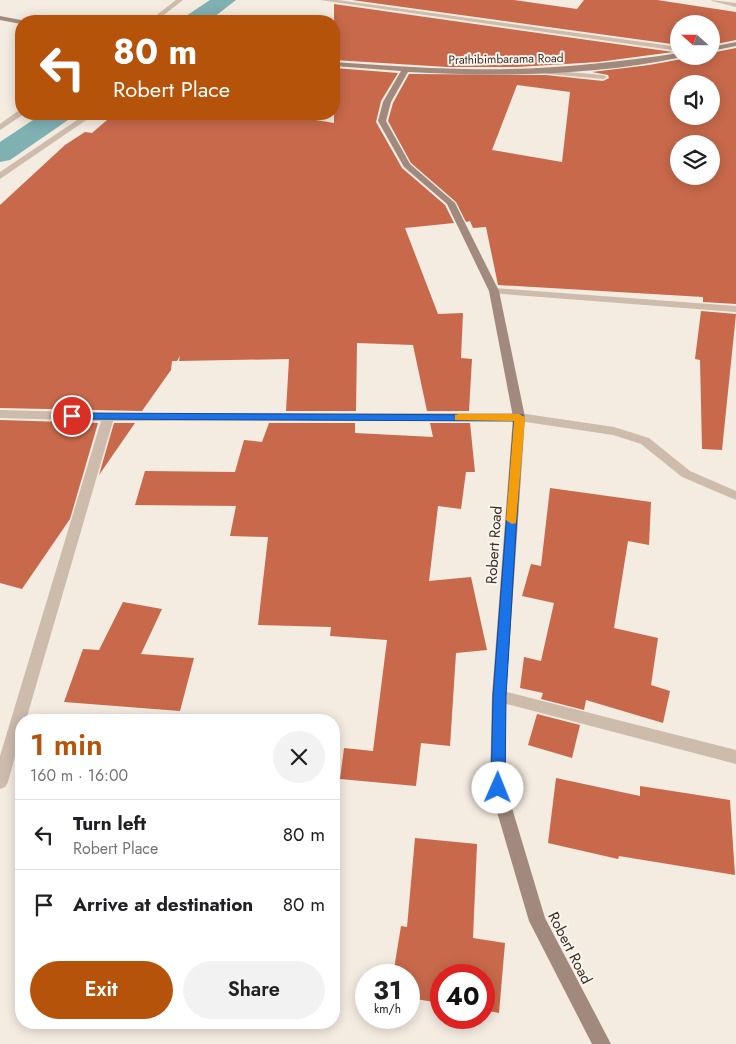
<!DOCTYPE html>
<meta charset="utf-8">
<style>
:root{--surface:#fff;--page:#f2f2f2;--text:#202124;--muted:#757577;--line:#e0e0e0;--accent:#b45309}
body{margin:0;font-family:Jost,sans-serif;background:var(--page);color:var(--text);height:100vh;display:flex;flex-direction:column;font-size:19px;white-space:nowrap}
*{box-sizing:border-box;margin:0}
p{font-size:16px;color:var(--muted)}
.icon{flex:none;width:28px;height:28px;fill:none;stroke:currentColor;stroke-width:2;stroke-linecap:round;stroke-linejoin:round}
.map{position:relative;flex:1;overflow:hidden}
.details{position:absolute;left:15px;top:714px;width:325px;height:315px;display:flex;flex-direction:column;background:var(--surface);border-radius:20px;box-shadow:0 2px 12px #0003}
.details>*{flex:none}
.banner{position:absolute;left:15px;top:15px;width:325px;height:105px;border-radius:20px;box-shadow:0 2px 12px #0003;background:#b45309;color:#fff;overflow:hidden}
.needle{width:32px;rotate:291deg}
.buttons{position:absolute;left:670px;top:15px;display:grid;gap:10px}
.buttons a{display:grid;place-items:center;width:50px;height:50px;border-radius:50%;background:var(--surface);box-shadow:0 2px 12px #0003;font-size:25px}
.speed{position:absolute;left:355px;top:964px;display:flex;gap:10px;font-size:25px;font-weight:700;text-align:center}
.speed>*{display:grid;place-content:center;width:65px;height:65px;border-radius:50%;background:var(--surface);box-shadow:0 2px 12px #0003;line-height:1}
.speed small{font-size:12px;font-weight:400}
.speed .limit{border:8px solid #d22;background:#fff;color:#111}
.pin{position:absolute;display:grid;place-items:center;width:42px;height:42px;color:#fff;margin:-21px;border:2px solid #fff;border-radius:50%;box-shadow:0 1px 5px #0007}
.me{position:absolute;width:55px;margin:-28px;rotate:1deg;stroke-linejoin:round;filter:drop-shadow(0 0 4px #0008)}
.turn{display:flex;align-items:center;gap:18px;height:105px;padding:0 15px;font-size:22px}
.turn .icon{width:65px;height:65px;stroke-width:2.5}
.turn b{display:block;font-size:35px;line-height:42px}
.round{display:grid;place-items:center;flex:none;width:52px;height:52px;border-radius:26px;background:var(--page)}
.headline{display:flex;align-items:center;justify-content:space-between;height:85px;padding:0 15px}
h1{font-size:30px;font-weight:600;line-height:38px;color:var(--accent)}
.primary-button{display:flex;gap:10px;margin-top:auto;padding:10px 15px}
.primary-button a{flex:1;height:58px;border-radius:30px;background:var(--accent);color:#fff;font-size:20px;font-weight:600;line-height:58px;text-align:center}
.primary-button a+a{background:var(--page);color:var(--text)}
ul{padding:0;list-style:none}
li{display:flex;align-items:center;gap:15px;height:70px;padding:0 15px;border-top:1px solid var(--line)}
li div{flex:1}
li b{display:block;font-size:19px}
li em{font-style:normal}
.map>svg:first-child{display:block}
</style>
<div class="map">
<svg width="736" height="1044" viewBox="0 0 736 1044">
<rect width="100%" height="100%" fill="#f4ebe1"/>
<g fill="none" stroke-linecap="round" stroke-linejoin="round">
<path fill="#7fb0b2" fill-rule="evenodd" d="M210,0H236L209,21H183L186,16Z
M42,114H72L68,120L10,160L0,162V142Z"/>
</g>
<path fill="#c8694b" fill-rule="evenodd" d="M352,0H514L577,9L584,0H657L736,12V40L711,45V24H679V45Z
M334,4L673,52L598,62L517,67H447L334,60Z
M736,48V304L703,302V297L498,285L486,227L473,228L470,221L466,222L456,202L411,163L388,121L393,103L409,74L546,75L603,81L609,78L608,75L592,72L649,65L682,59L684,56H711V53ZM679,84H711V116H679ZM517,85L570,92L562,162L492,150ZM679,144H711V176H679Z
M334,68L398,73L381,101L376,122L402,168L445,205L454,223L405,228L438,314L463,313L461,358L472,359L469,411H427L413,345L357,343L356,411H286L289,359L179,361L180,356L177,361H172L171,370L142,411L0,408V205L65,145L85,132L92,133L114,114H279L334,123Z
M701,311L736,314L722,450L702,449L700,360L695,359Z
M0,420L98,423L70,519L22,589L0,583Z
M114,423H135L99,475Z
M269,423H355V433L433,437L430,423H470L475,472H466L461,509L438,506L429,581L471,577L487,650L456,653L450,746L421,743L416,786L340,779L344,748L373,751L387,640L330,636L331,627L258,625L268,537L230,536L236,506L135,505L145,471L235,472L244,440L262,442Z
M550,488L651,502L649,545L628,541L614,628L658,638L651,685L670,691L663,723L586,700L584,710L541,699L543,693L520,688L524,657L541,661L554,603L522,596L531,564L541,566Z
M123,602L162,609L141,654L194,658L180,711L64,702L83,649L99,650Z
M537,714L580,725L572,758L528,745Z
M556,778L640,796V786L730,800L735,875L619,856L618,859L548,843Z
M415,838L477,844L473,938L505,943L499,1013L484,1010V975H441V1003L409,998V975H393L401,926L407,927Z"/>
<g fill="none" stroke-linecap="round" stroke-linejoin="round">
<path fill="#cdbbac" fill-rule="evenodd" d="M176,0H183L156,21H149Z
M320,0H338L679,47V51Z
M711,0L736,3V7L712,1Z
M545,70L603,75L607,77L603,79L548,74L544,72Z
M18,111H21V114H24L0,130V124Z
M86,114H95L0,179V172Z
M494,288L736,306V312L490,293V289Z
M0,410L108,413H519L614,427L649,438L690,471L736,491V500L682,477L641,444L613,435L519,421H113L26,720H21V735L8,782L5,787L0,789V756L101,421L0,418Z
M499,690L736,750V764L499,702L494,700L492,696L494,692Z"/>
<path fill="#a18a7d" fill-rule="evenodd" d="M0,16L21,20L24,21H21V24L0,20Z
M736,42V46L711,51V47Z
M679,53V56L682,57C593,76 498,77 408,72L391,102L386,121L410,164L455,203L499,291L525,417L506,696V788L545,918L611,1044H592L529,921L490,788L492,696L513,417L489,291L447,204L404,167L378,121L383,102L401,71L334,66V62C377,65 420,68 463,69C535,71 607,64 679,53Z"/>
</g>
<path fill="#1a73e8" stroke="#114b97" d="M72,413L523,415L506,696L505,788L503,792L498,794L493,792L491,788L493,696L514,421L68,419V414Z"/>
<path fill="#f59e0b" d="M459,414H519L525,417L516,523L512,524L506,520L514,421L455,420V415Z"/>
<g text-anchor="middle" stroke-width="4" stroke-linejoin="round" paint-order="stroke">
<g font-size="12" fill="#3b302b" stroke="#fbf5ee">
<text transform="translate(506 59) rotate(-1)" y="4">Prathibimbarama Road</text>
</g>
<g font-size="15" fill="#3b302b" stroke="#fbf5ee">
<text transform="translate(494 545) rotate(-86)" y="5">Robert Road</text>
<text transform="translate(570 948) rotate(63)" y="5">Robert Road</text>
</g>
</g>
</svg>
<div class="buttons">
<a><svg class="needle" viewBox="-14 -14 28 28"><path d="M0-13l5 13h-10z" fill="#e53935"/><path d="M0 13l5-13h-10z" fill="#757577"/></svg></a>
<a><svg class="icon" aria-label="sound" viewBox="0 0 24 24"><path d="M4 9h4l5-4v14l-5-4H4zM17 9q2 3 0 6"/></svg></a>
<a><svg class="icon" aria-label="layers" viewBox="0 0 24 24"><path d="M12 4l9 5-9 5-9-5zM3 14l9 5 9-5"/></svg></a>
</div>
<div class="speed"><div>31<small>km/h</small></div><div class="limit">40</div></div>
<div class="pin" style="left:72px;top:416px;background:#d93025"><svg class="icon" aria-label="arrive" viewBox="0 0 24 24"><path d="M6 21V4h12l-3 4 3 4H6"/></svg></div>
<svg class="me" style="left:498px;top:788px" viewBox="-20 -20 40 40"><circle r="19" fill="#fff"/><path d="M0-13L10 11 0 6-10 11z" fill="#1a73e8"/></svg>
<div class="banner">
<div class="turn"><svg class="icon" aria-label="left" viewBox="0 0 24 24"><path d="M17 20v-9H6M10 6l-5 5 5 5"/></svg><div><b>80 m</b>Robert Place</div></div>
</div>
<section class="details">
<div class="headline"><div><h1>1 min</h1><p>160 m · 16:00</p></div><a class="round"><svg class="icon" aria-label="close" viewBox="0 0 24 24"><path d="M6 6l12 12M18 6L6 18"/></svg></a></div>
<ul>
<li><svg class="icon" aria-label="left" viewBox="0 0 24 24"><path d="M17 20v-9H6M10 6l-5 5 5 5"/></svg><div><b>Turn left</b><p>Robert Place</p></div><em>80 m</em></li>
<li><svg class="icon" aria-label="arrive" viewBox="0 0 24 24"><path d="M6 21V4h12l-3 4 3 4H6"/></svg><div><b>Arrive at destination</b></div><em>80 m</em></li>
</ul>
<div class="primary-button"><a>Exit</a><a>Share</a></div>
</section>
</div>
